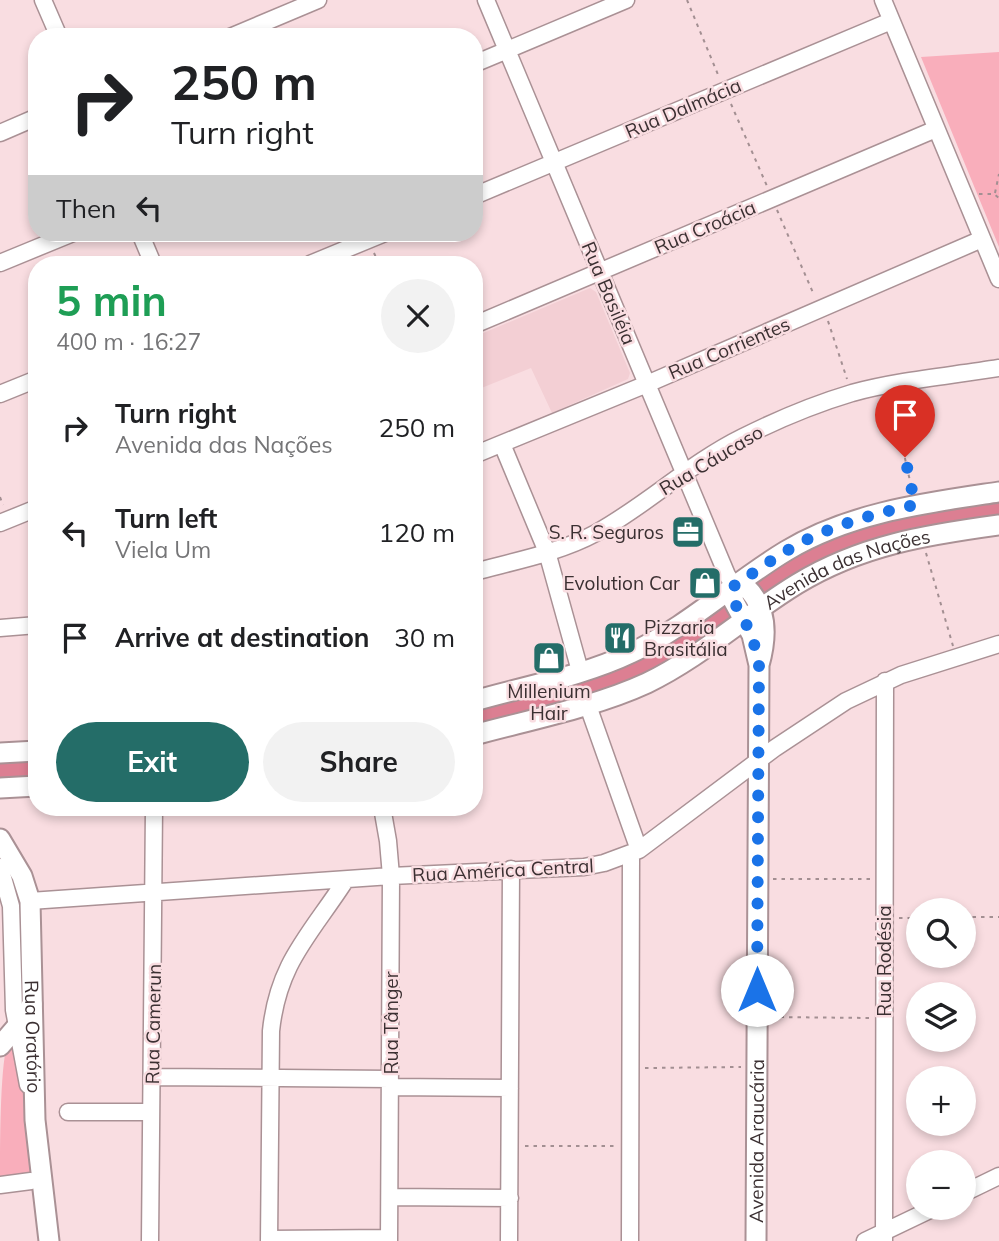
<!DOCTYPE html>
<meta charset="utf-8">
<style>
:root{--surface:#fff;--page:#f2f2f2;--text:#202124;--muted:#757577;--accent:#246d68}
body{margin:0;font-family:Mulish,sans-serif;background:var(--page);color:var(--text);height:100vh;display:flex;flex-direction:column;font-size:26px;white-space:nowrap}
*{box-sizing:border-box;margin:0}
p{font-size:23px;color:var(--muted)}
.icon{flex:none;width:38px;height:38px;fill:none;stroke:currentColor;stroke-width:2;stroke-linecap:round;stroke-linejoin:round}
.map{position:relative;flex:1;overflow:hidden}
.sheet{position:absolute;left:28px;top:256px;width:455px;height:560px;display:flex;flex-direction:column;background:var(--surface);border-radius:28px;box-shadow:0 4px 10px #0003}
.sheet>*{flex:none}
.hud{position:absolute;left:28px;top:28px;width:455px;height:214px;border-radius:28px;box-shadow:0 4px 10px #0003;background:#fff;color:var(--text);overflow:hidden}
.controls{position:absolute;left:906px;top:898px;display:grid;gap:14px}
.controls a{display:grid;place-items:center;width:70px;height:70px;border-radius:50%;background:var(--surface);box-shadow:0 4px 10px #0003;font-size:35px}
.pin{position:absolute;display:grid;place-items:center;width:60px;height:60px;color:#fff;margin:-72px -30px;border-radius:50% 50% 50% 0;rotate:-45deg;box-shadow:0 0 7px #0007}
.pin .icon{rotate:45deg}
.me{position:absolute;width:77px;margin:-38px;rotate:0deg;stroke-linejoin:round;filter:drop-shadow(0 0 5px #0008)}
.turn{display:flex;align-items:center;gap:24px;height:147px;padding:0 28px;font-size:32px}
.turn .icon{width:91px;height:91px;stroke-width:2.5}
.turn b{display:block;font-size:49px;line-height:60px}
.then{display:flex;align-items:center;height:66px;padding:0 28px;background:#0003;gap:14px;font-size:26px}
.round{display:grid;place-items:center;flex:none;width:74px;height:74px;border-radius:37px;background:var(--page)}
.summary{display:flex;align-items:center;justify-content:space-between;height:119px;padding:0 28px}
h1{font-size:42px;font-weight:700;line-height:52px;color:#1e9e55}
.button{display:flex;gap:14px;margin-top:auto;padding:14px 28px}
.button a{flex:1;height:80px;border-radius:42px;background:var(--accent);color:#fff;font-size:28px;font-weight:700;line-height:80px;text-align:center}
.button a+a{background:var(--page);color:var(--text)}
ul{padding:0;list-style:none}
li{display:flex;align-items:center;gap:21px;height:105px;padding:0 28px}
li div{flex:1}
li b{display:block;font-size:26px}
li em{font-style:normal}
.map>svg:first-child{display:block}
</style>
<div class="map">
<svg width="999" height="1241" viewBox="0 0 999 1241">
<rect width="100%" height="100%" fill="#f9dde1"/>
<path fill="#f3cfd4" d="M590,288L596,292L630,373L628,379L552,413L531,368L474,391V337Z"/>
<path fill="#f9aebb" d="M999,52V247L921,57Z
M7,1045H14L27,1112L35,1174L0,1179C0,1149 0,1069 7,1045Z"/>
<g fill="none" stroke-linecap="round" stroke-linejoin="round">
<path stroke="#dc7f92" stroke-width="19" d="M767,585C808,560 850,539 896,527C930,518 965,515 999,510
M474,718L617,676L659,656L725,613
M0,769L37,767"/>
<defs>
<path id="minor" d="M43,0L59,37
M486,0L727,575L734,586
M883,0L999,279
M230,37L318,0
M474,64L626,0
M0,133L37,117
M474,196L891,21
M140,233L153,264
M0,263L73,233
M310,264L385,233
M474,325L936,129
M0,394L37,379
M502,444L547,552L580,671
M474,455L647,384L982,239
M0,523L37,508
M474,572C515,561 559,553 596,533C647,505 690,463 743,437C777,420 815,404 852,393C900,380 950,376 999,368
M0,628L37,625
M587,703L639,850
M382,807L388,841L391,876L389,1241
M0,867L11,906L14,1010L28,1085
M30,901L391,876L584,867L604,863L639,850L775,748L846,701L901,675L999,644
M152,1077L390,1079
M390,1087L510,1088
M68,1112H151
M0,1185L31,1181
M964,1193L999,1176
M390,1197L510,1198
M269,1239L389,1238
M150,1241L154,807
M269,1241L271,1031C278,963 310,935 345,881
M509,1241L511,869
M630,1241L631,855
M865,1241L934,1208
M884,1241L885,681"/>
<g id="major">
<path d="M474,701C526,686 583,676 631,653C687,627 733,583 786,551C851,512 926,503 999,492"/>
<path id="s1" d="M474,735C529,720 595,707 647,683C701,657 746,615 797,584C861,545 926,535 999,525"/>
<path d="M0,753L37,751"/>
<path d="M0,788L37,786"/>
<path id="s2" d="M0,839L22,876L30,901L35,1120L49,1241"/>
<path d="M0,1046L25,1017L32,1004"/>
<path id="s3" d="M756,1241L759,665L752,635L733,600L734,586L746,587C768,608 767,637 759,665"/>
</g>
</defs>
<use href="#minor" stroke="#aa9195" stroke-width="19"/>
<use href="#major" stroke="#aa9195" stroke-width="23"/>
<path stroke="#a38f92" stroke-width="2" stroke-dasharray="3.5 5" stroke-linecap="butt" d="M687,0L719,77
M731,104L767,186
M995,193L999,174
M979,194H994L999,198
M777,210L814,295
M374,253L379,264
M828,321L847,379
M892,400L912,490
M0,497L3,505
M926,553L953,646
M773,879H872
M964,917H999
M899,918H919
M772,1017L871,1018
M645,1068L741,1067
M525,1146H617"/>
<use href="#minor" stroke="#fff" stroke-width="16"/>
<use href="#major" stroke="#fff" stroke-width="19"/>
</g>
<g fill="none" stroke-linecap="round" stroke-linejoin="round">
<path stroke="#1a73e8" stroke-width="12" stroke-dasharray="0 21.6" d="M757,990L759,665L752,635L733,600L734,586C756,571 778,555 802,542C838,524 876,513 915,505L905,457"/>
</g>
<defs>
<symbol id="office-square" viewBox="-11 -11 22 22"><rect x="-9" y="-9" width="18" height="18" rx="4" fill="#246d68" stroke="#f9dde1"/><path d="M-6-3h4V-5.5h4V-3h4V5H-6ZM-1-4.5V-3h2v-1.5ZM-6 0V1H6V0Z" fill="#fff"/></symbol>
<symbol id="shop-square" viewBox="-11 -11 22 22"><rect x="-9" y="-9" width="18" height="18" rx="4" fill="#246d68" stroke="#f9dde1"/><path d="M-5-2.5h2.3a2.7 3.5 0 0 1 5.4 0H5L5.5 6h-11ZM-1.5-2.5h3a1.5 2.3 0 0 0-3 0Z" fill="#fff"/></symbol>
<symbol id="restaurant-square" viewBox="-11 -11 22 22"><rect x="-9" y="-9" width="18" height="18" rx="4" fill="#246d68" stroke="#f9dde1"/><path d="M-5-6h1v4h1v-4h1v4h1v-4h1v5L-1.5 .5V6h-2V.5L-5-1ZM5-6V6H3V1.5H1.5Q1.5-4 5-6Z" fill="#fff"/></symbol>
</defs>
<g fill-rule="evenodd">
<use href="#office-square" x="669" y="513" width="38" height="38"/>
<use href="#shop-square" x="686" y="564" width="38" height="38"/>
<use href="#restaurant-square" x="601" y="619" width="38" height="38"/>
<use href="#shop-square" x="530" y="639" width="38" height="38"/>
</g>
<g text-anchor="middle" stroke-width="5" stroke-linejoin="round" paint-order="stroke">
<g font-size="19" fill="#3b3032" stroke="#f9dde1">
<text transform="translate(683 108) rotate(-23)" y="7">Rua Dalmácia</text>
<text transform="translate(705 227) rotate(-23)" y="7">Rua Croácia</text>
<text transform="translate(609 293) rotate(67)" y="7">Rua Basiléia</text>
<text transform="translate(729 348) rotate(-23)" y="7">Rua Corrientes</text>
<text transform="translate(711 460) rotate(-31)" y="7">Rua Cáucaso</text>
<text dy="7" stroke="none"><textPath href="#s1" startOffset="413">Avenida das Nações</textPath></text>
<text transform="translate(503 870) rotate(-3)" y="7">Rua América Central</text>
<text transform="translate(884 961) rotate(-90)" y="7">Rua Rodésia</text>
<text transform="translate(391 1023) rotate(-90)" y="7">Rua Tânger</text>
<text transform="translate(153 1024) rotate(-89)" y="7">Rua Camerun</text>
<text dy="7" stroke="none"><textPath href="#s2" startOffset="205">Rua Oratório</textPath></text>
<text dy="7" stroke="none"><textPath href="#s3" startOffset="100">Avenida Araucária</textPath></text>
</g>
<g font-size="19" fill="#3b3032" stroke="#f9dde1" text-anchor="end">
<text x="664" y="539">S. R. Seguros</text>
<text x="680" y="590">Evolution Car</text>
<text x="644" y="634" text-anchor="start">Pizzaria<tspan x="644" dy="22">Brasitália</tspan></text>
<text x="549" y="698" text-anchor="middle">Millenium<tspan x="549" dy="22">Hair</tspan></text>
</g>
</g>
</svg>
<div class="controls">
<a><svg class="icon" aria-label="search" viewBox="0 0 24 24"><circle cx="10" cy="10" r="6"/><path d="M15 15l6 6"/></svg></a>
<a><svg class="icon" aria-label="layers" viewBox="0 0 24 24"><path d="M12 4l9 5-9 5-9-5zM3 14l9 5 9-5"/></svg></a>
<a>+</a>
<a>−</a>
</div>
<div class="pin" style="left:905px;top:457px;background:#d93025"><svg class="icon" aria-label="arrive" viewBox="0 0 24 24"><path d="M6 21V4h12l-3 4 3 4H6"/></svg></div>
<svg class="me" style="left:757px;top:990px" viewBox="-20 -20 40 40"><circle r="19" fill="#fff"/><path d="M0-13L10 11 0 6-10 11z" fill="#1a73e8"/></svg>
<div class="hud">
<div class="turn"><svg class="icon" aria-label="right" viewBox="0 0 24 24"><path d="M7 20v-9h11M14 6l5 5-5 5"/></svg><div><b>250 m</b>Turn right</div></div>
<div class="then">Then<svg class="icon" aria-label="left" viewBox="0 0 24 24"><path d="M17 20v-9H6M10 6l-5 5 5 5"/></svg></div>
</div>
<section class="sheet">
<div class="summary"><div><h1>5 min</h1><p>400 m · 16:27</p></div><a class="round"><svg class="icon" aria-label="close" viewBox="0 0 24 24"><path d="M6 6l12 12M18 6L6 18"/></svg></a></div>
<ul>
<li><svg class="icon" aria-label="right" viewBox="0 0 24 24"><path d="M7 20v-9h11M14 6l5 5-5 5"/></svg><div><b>Turn right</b><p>Avenida das Nações</p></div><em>250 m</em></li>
<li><svg class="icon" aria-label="left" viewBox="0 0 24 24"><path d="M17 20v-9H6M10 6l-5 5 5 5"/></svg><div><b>Turn left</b><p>Viela Um</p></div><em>120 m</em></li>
<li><svg class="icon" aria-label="arrive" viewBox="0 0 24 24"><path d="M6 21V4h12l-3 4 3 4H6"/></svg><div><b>Arrive at destination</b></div><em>30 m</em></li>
</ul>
<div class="button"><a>Exit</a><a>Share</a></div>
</section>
</div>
